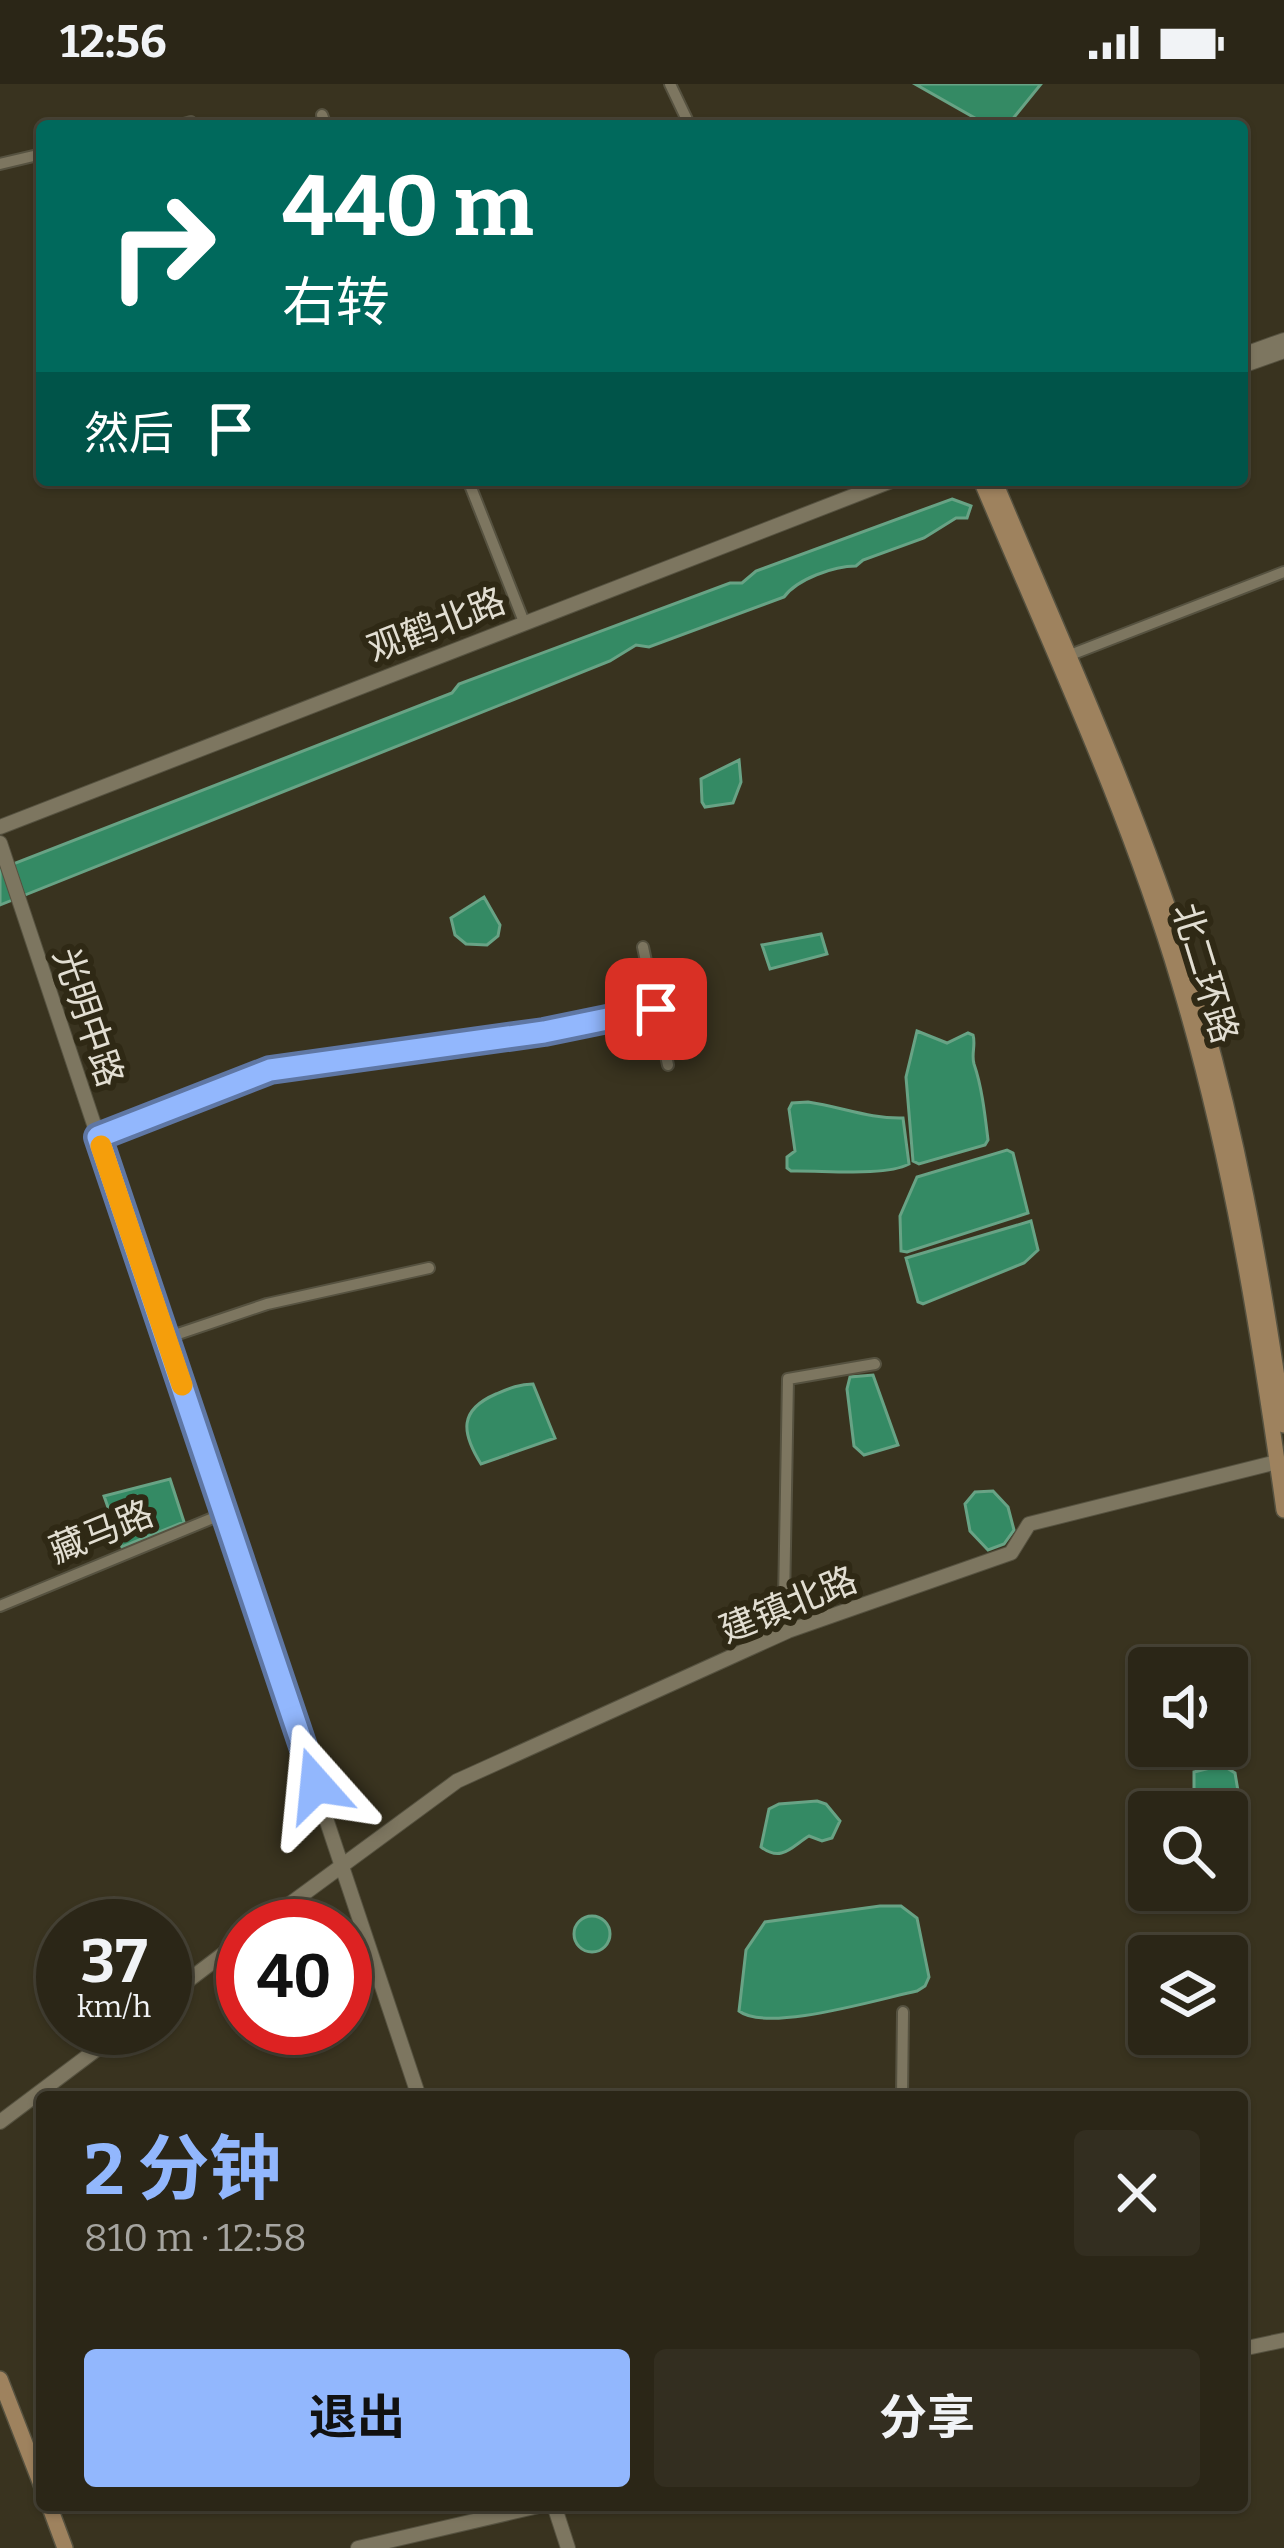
<!DOCTYPE html>
<html lang="zh">
<meta charset="utf-8">
<style>
:root{--surface:#2b2617;--page:#332e20;--text:#f1f3f6;--muted:#a6a5a1;--line:#474336;--accent:#92b7fd}
body{margin:0;font-family:Bitter,"Noto Sans SC",serif;background:var(--page);color:var(--text);height:100vh;display:flex;flex-direction:column;font-size:45px;white-space:nowrap}
*{box-sizing:border-box;margin:0}
p{font-size:39px;color:var(--muted)}
.icon{flex:none;width:66px;height:66px;fill:none;stroke:currentColor;stroke-width:2;stroke-linecap:round;stroke-linejoin:round}
.map{position:relative;flex:1;overflow:hidden}
.panel{position:absolute;left:36px;top:2007px;width:1212px;height:420px;display:flex;flex-direction:column;background:var(--surface);border-radius:12px;box-shadow:0 3px 9px #0004,0 0 0 3px var(--line)}
.panel>*{flex:none}
.top-card{position:absolute;left:36px;top:36px;width:1212px;height:366px;border-radius:12px;box-shadow:0 3px 9px #0004,0 0 0 3px var(--line);background:#00695c;color:#fff;overflow:hidden}
.buttons{position:absolute;left:1128px;top:1563px;display:grid;gap:24px}
.buttons a{display:grid;place-items:center;width:120px;height:120px;border-radius:12px;background:var(--surface);box-shadow:0 3px 9px #0004,0 0 0 3px var(--line);font-size:60px}
.speed{position:absolute;left:36px;top:1815px;display:flex;gap:24px;font-size:60px;font-weight:700;text-align:center}
.speed>*{display:grid;place-content:center;width:156px;height:156px;border-radius:50%;background:var(--surface);box-shadow:0 3px 9px #0004,0 0 0 3px var(--line);line-height:1}
.speed small{font-size:30px;font-weight:400}
.speed .limit{border:18px solid #d22;background:#fff;color:#111}
.pin{position:absolute;display:grid;place-items:center;width:102px;height:102px;color:#fff;margin:-51px;border-radius:24px;box-shadow:0 6px 18px #0006}
.me{position:absolute;width:132px;margin:-66px;rotate:342deg;stroke-linejoin:round;filter:drop-shadow(0 0 9px #0008)}
.turn{display:flex;align-items:center;gap:42px;height:252px;padding:0 48px;font-size:54px}
.turn .icon{width:156px;height:156px;stroke-width:2.5}
.turn b{display:block;font-size:84px;line-height:102px}
.then{display:flex;align-items:center;height:114px;padding:0 48px;background:#0003;gap:24px;font-size:45px}
.round{display:grid;place-items:center;flex:none;width:126px;height:126px;border-radius:12px;background:var(--page)}
.head{display:flex;align-items:center;justify-content:space-between;height:204px;padding:0 48px}
h1{font-size:72px;font-weight:700;line-height:90px;color:var(--accent)}
.button{display:flex;gap:24px;margin-top:auto;padding:24px 48px}
.button a{flex:1;height:138px;border-radius:12px;background:var(--accent);color:#111;font-size:48px;font-weight:700;line-height:138px;text-align:center}
.button a+a{background:var(--page);color:var(--text)}
.status{display:flex;justify-content:space-between;align-items:center;height:84px;padding:0 60px;background:var(--surface);direction:ltr}
.status svg{height:33px;fill:currentColor}
.map>svg:first-child{display:block}
</style>
<div class="status"><b>12:56</b><svg viewBox="0 0 49 12"><path d="M0 12V9h3v3zM5 12V6h3v6zM10 12V3h3v9zM15 12V0h3v12zM26 1h20v11H26zM47 4h2v5h-2z"/></svg></div>
<div class="map">
<svg width="1284" height="2464" viewBox="0 0 1284 2464">
<rect width="100%" height="100%" fill="#39331f"/>
<path fill="#348a64" stroke="#68a385" stroke-width="3" d="M915,0H1041L1007,42H989Z
M952,415L971,422L967,434H956L924,454L863,476L856,482C834,482 797,495 784,513L649,563L636,561L610,577L0,821V785L452,609L459,600L730,499H742L756,487Z
M739,676L741,698L733,719L705,723L702,718L701,695Z
M484,813L500,841L498,852L487,861L466,860L455,851L451,834Z
M821,850L827,870L770,885L762,861Z
M917,947L947,959L968,949L973,951C976,961 971,970 974,980C982,1003 985,1031 988,1056L985,1061L919,1080L913,1077L906,993Z
M808,1018C842,1023 870,1035 903,1034L909,1080C884,1093 822,1086 791,1087L787,1084V1073L795,1067L789,1025L792,1019Z
M1007,1066L1013,1069L1028,1129L907,1168L901,1167L900,1132L917,1093Z
M1031,1137L1038,1166L1024,1179L923,1220L918,1218L906,1174Z
M873,1291L898,1361L864,1371L854,1362L847,1305L850,1293Z
M533,1300L555,1354L481,1380C461,1348 459,1326 496,1310C508,1305 519,1300 533,1300Z
M170,1395L184,1438L122,1463L104,1412Z
M993,1407L1008,1423L1014,1446L1004,1460L988,1466L970,1447L965,1420L975,1408Z
M1222,1681L1235,1689L1238,1707L1206,1716L1194,1711V1688Z
M817,1717L826,1720L840,1737L832,1754L822,1757L809,1752C792,1762 782,1779 761,1763L769,1725L779,1720Z
M880,1822H901L917,1834L929,1893L925,1902L917,1907C879,1915 767,1949 739,1927L746,1866L765,1838Z
M574 1850a18 18 0 1 1 36 0a18 18 0 1 1-36 0Z"/>
<g fill="none" stroke-linecap="round" stroke-linejoin="round">
<defs>
<path id="minor" d="M670,0L690,42
M322,31L326,42
M177,42L191,38
M0,80L42,70
M468,396L524,538
M1065,573L1284,488
M643,863L668,981
M98,1053L270,985L544,948L656,925
M166,1254L267,1220L429,1184
M0,1522L225,1429
M788,1547L784,1518L788,1295L875,1280
M902,2013L903,1928"/>
<path id="tertiary" d="M1242,271L1284,256
M1242,282L1284,267
M0,743L894,396
M0,759L419,2013
M260,1842L457,1697L788,1547L1011,1469L1029,1440L1277,1378
M165,1914L243,1855
M0,2038L125,1944
M1242,2265L1284,2256
M554,2421L568,2464
M358,2464L543,2421"/>
<path id="secondary" d="M981,396C1050,561 1128,726 1179,898C1231,1071 1259,1247 1284,1426
M994,396C1062,558 1136,719 1189,887C1236,1036 1262,1187 1284,1341
M0,2295L42,2403
M49,2421L65,2464"/>
</defs>
<use href="#minor" stroke="#565240" stroke-width="14"/>
<use href="#tertiary" stroke="#565240" stroke-width="16"/>
<use href="#secondary" stroke="#565240" stroke-width="18"/>
<use href="#minor" stroke="#7d7660" stroke-width="10"/>
<use href="#tertiary" stroke="#7d7660" stroke-width="14"/>
<use href="#secondary" stroke="#9e825e" stroke-width="15"/>
</g>
<g fill="none" stroke-linecap="round" stroke-linejoin="round">
<defs>
<path id="route" d="M316,1701L98,1053L270,986L544,948L656,925"/>
</defs>
<use href="#route" stroke="#5f77a4" stroke-width="30"/>
<use href="#route" stroke="#92b7fd" stroke-width="21"/>
<path stroke="#f59e0b" stroke-width="21" d="M101,1062L182,1301"/>
</g>
<g text-anchor="middle" stroke-width="12" stroke-linejoin="round" paint-order="stroke">
<g font-size="36" fill="#e2ded2" stroke="#2f2915">
<text transform="translate(436 540) rotate(-21)" y="13">观鹤北路</text>
<text transform="translate(1206 889) rotate(73)" y="13">北二环路</text>
<text transform="translate(89 933) rotate(71)" y="13">光明中路</text>
<text transform="translate(101 1447) rotate(-22)" y="13">藏马路</text>
<text transform="translate(788 1520) rotate(-22)" y="13">建镇北路</text>
</g>
</g>
</svg>
<div class="buttons">
<a><svg class="icon" aria-label="sound" viewBox="0 0 24 24"><path d="M4 9h4l5-4v14l-5-4H4zM17 9q2 3 0 6"/></svg></a>
<a><svg class="icon" aria-label="search" viewBox="0 0 24 24"><circle cx="10" cy="10" r="6"/><path d="M15 15l6 6"/></svg></a>
<a><svg class="icon" aria-label="layers" viewBox="0 0 24 24"><path d="M12 4l9 5-9 5-9-5zM3 14l9 5 9-5"/></svg></a>
</div>
<div class="speed"><div>37<small>km/h</small></div><div class="limit">40</div></div>
<div class="pin" style="left:656px;top:925px;background:#d93025"><svg class="icon" aria-label="arrive" viewBox="0 0 24 24"><path d="M6 21V4h12l-3 4 3 4H6"/></svg></div>
<svg class="me" style="left:316px;top:1701px" viewBox="-20 -20 40 40"><path d="M0-17L14 15 0 8-14 15z" fill="#92b7fd" stroke="#fff" stroke-width="4"/></svg>
<div class="top-card">
<div class="turn"><svg class="icon" aria-label="right" viewBox="0 0 24 24"><path d="M7 20v-9h11M14 6l5 5-5 5"/></svg><div><b>440 m</b>右转</div></div>
<div class="then">然后<svg class="icon" aria-label="arrive" viewBox="0 0 24 24"><path d="M6 21V4h12l-3 4 3 4H6"/></svg></div>
</div>
<section class="panel">
<div class="head"><div><h1>2 分钟</h1><p>810 m · 12:58</p></div><a class="round"><svg class="icon" aria-label="close" viewBox="0 0 24 24"><path d="M6 6l12 12M18 6L6 18"/></svg></a></div>
<div class="button"><a>退出</a><a>分享</a></div>
</section>
</div>
